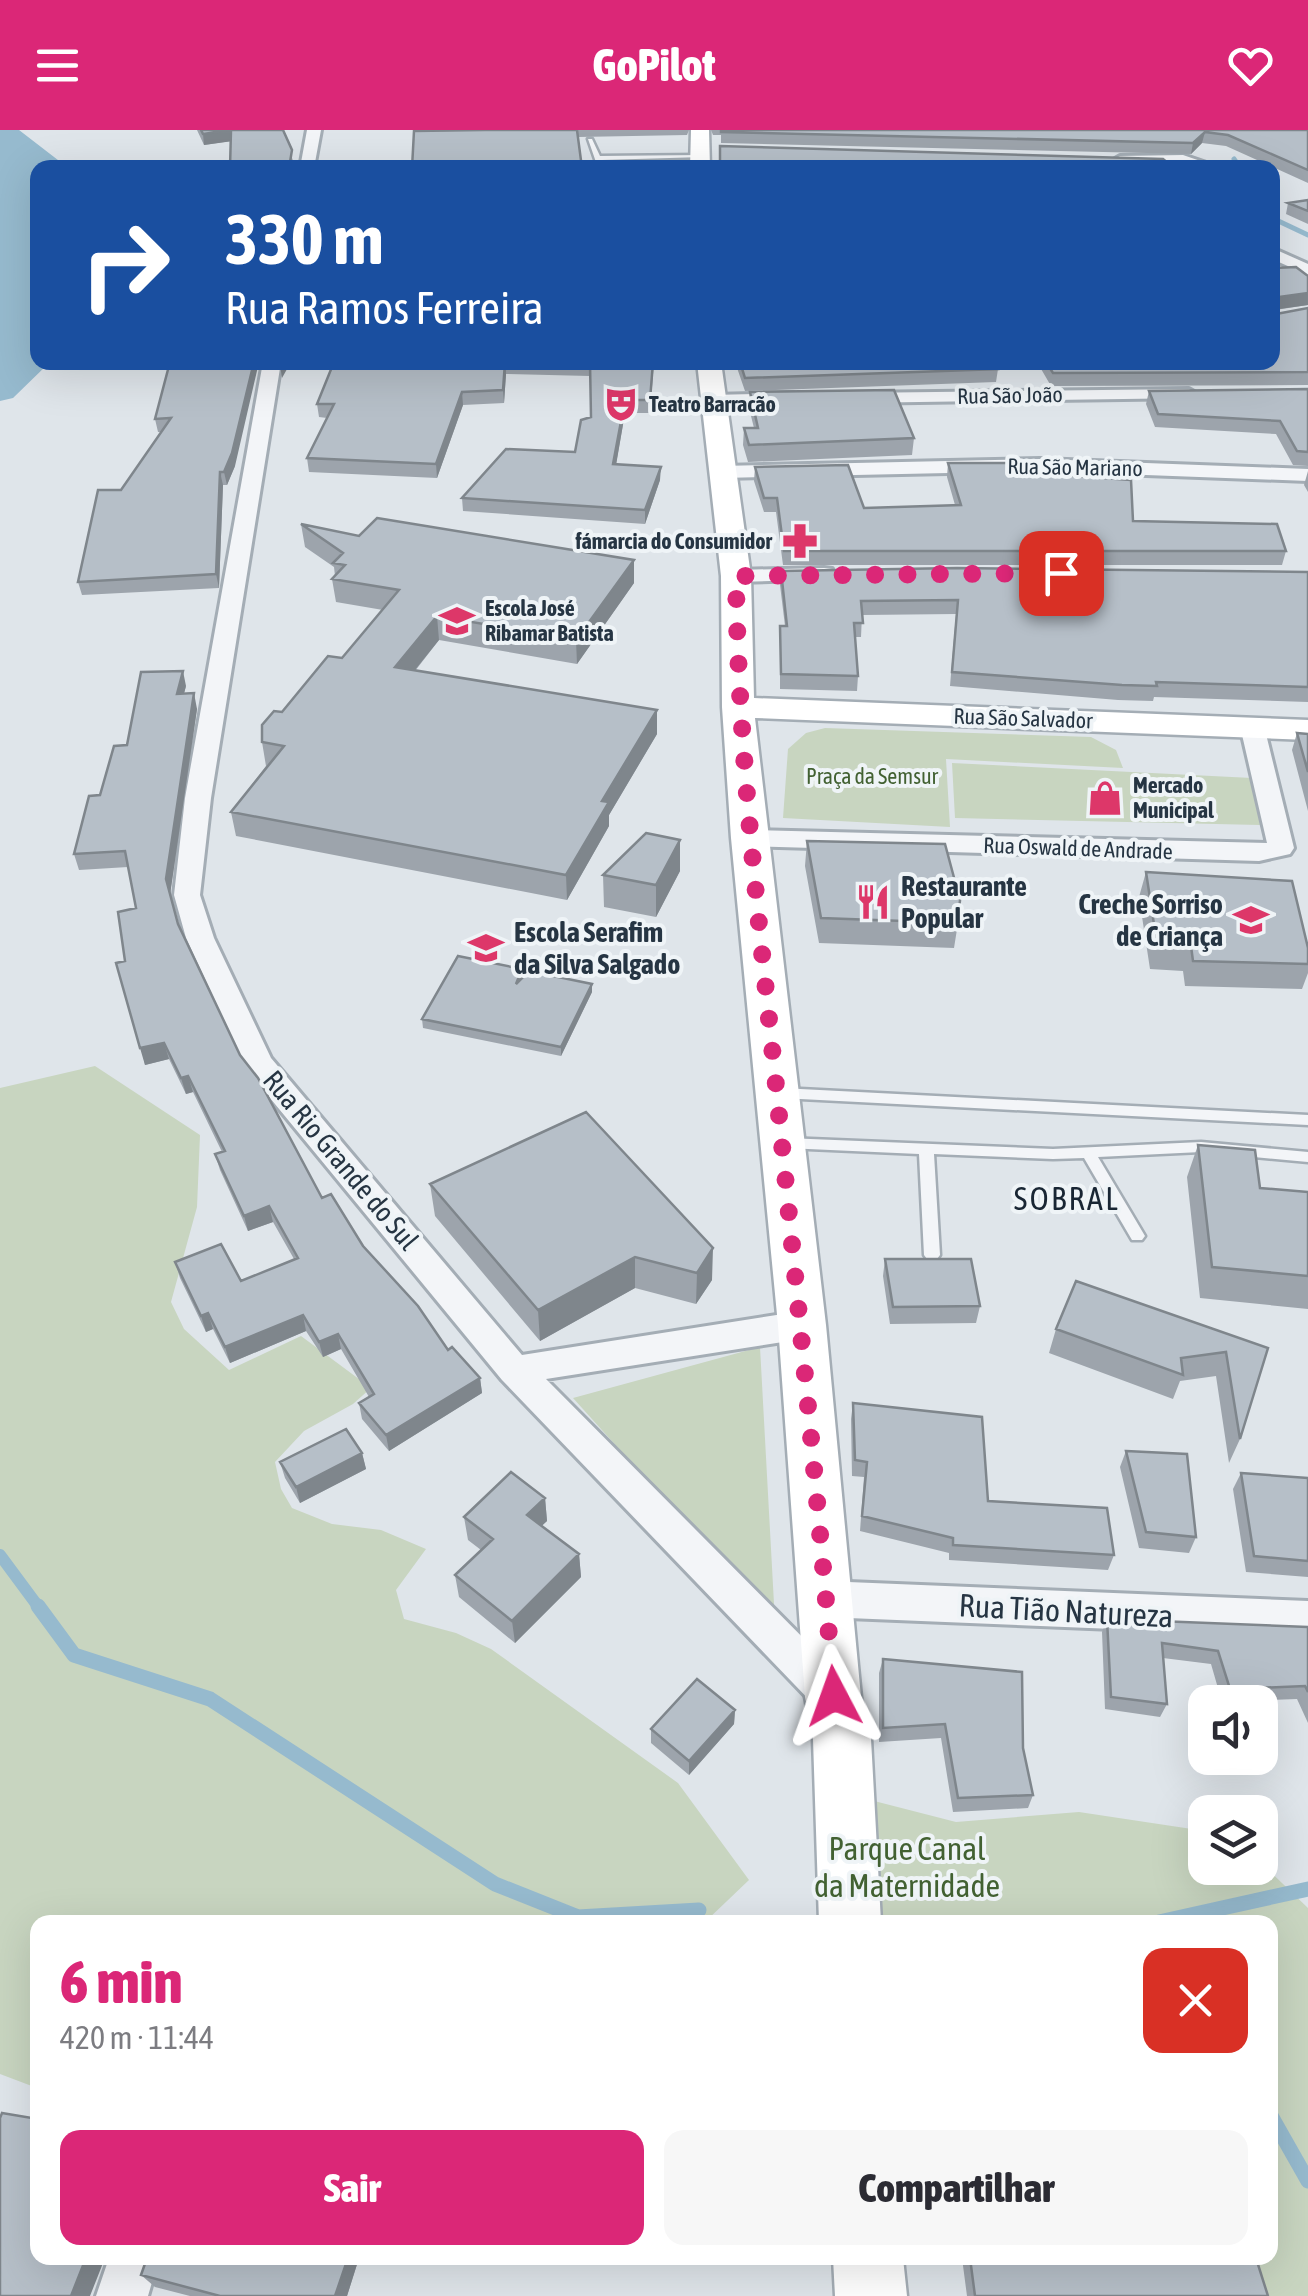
<!DOCTYPE html>
<html lang="pt">
<meta charset="utf-8">
<style>
:root{--surface:#fff;--page:#f7f7f7;--text:#2b2b33;--muted:#7c7c81;--accent:#db2777}
body{margin:0;font-family:"Asap Condensed",sans-serif;background:var(--page);color:var(--text);height:100vh;display:flex;flex-direction:column;font-size:38px;white-space:nowrap}
*{box-sizing:border-box;margin:0}
p{font-size:32px;color:var(--muted)}
.icon{flex:none;width:55px;height:55px;fill:none;stroke:currentColor;stroke-width:2;stroke-linecap:round;stroke-linejoin:round}
.map{position:relative;flex:1;overflow:hidden}
.panel{position:absolute;left:30px;top:1785px;width:1248px;height:350px;display:flex;flex-direction:column;background:var(--surface);border-radius:20px;box-shadow:0 10px 40px #0002}
.panel>*{flex:none}
.guide{position:absolute;left:30px;top:30px;width:1250px;height:210px;border-radius:20px;box-shadow:0 10px 40px #0002;background:#1a4fa0;color:#fff;overflow:hidden}
.controls{position:absolute;left:1188px;top:1555px;display:grid;gap:20px}
.controls a{display:grid;place-items:center;width:90px;height:90px;border-radius:20px;background:var(--surface);box-shadow:0 10px 40px #0002;font-size:50px}
.pin{position:absolute;display:grid;place-items:center;width:85px;height:85px;color:#fff;margin:-42px;border-radius:20px;box-shadow:0 5px 15px #0006}
.me{position:absolute;width:110px;margin:-55px;rotate:356deg;stroke-linejoin:round;filter:drop-shadow(0 0 8px #0008)}
.turn{display:flex;align-items:center;gap:35px;height:210px;padding:0 30px;font-size:45px}
.turn .icon{width:130px;height:130px;stroke-width:2.5}
.turn b{display:block;font-size:70px;line-height:85px}
.round{display:grid;place-items:center;flex:none;width:105px;height:105px;border-radius:20px;background:var(--page)}
.headline{display:flex;align-items:center;justify-content:space-between;height:170px;padding:0 30px}
h1{font-size:60px;font-weight:800;line-height:75px;color:var(--accent)}
.cta{display:flex;gap:20px;margin-top:auto;padding:20px 30px}
.cta a{flex:1;height:115px;border-radius:20px;background:var(--accent);color:#fff;font-size:40px;font-weight:800;line-height:115px;text-align:center}
.cta a+a{background:var(--page);color:var(--text)}
header{display:flex;justify-content:space-between;align-items:center;height:130px;padding:0 30px;background:var(--accent);color:#fff;font-size:45px;font-weight:800}
.map>svg:first-child{display:block}
</style>
<header><svg class="icon" aria-label="menu" viewBox="0 0 24 24"><path d="M4 6h16M4 12h16M4 18h16"/></svg>GoPilot<svg class="icon" aria-label="heart" viewBox="0 0 24 24"><path d="M12 20l-8-8c-3-5 5-10 8-4 3-6 11-1 8 4z"/></svg></header>
<div class="map">
<svg width="1308" height="2166" viewBox="0 0 1308 2166">
<rect width="100%" height="100%" fill="#dfe5ea"/>
<path fill="#c8d5c0" d="M825,598L1091,607L1116,620L1123,638L946,629L950,697L783,688L788,619L806,603Z
M952,633L1252,648L1260,695L955,688Z
M95,936L200,1005L197,1077L171,1172L184,1199L229,1240L301,1206L371,1258L353,1274L304,1301L275,1332L281,1359L292,1378L332,1394L381,1400L426,1419L396,1460L404,1489L456,1503L491,1519L678,1653L749,1750L705,1792H38L37,1958L0,1944V958Z
M760,1217L775,1492L573,1268Z
M843,1663L956,1692L1079,1682L1205,1701V1738H1260V1732L1308,1778V2166H1263L1248,2128H1270V1792H854Z"/>
<path fill="#96bace" d="M0,0H19L67,37L38,38L37,204L23,227L0,247Z"/>
<g fill="none" stroke-linecap="round" stroke-linejoin="round">
<path stroke="#96bace" stroke-width="5" d="M1234,29L1240,38
M1272,88L1308,105"/>
<path stroke="#96bace" stroke-width="12" d="M0,1425L40,1479"/>
<path stroke="#96bace" stroke-width="15" d="M38,1476L74,1525L210,1569L495,1754L578,1787L699,1780
M1159,1792L1308,1759
M1270,1984L1308,2051"/>
<path fill="#96bace" fill-rule="evenodd" d="M0,64L11,66L38,111V232H50L13,268L0,271V240L19,222L14,126L0,101Z"/>
<defs>
<path id="lane" d="M588,9H592L600,26L700,25L703,27L602,30L604,38H598Z
M781,958L1308,985V995L781,968L774,963Z
M786,1008L1053,1019L1201,1012L1308,1022V1032L1201,1022L1098,1027L1145,1106L1142,1110H1132L1084,1028L1053,1029L934,1024L940,1125L937,1129H927L924,1125L919,1024L786,1018L779,1013Z"/>
<path id="street" d="M307,0H321L314,38H300Z
M1183,25L1221,38L1120,34L1113,30L1120,26Z
M1272,118L1308,134V145L1272,129Z
M263,232H281L211,668L200,765L214,808L271,928L522,1225L802,1181L814,1185L819,1195L814,1205L802,1209L546,1249L845,1550L851,1564L845,1578L831,1583L817,1578L502,1250L247,940L186,808L174,765L185,668Z
M1189,259L1198,264L1195,268L853,273L844,268L853,263Z
M794,263L803,268L800,272L712,275L703,270L712,265Z
M1040,329L1308,339V351L1040,341L722,348L712,342L722,336Z
M824,438L832,439V449L736,452L725,446L736,440Z
M1252,589L1264,596L1294,718L1290,724L1259,731L749,716L736,708L749,700L1267,713L1240,596Z
M824,1451L1308,1471V1507L824,1487L810,1481L804,1469L810,1457Z
M109,2128H159L148,2166H96Z"/>
<path id="secondary" d="M691,0H709L710,38H690Z
M697,232H721L751,446L754,568L1308,590V610L755,588L826,1195L861,1567L871,1609L881,1792H819L813,1609L805,1567L778,1195L731,708L722,577L721,446Z
M833,2128H903L907,2166H835Z"/>
</defs>
<use href="#lane" stroke="#a4adb5" stroke-width="5"/>
<use href="#street" stroke="#a4adb5" stroke-width="6"/>
<use href="#secondary" stroke="#a4adb5" stroke-width="5"/>
<use href="#lane" fill="#f3f5f8" fill-rule="evenodd"/>
<use href="#street" fill="#f3f5f8" fill-rule="evenodd"/>
<use href="#secondary" fill="#fff" fill-rule="evenodd"/>
</g>
<path fill="#9da4ac" d="M197,0H283L293,31L292,38H230L231,11L204,15Z
M486,0H689L687,5L578,7Z
M711,0H1308V53L1226,16L1202,13L1191,24L721,13V5H713Z
M1308,70V94L1286,84L1288,73Z
M1275,138L1308,146V177V175L1275,180L1276,184L1308,178V255L1051,256L1037,232H1272Z
M170,232L235,336L227,355H223L219,458L82,465L78,452L121,360L162,302H158L155,289Z
M334,232H654L650,283H625L616,334L660,350L645,394L463,381L462,368L575,322L591,287L590,246L506,244L504,273L463,275L437,348L309,342L307,328L327,288L319,287L317,274Z
M735,232H996L998,239L996,252L745,261Z
M1308,259V336L1293,335L1276,304L1155,297L1146,274L1149,261Z
M750,262L914,308L912,325L748,332L743,315L744,298H754L749,278Z
M948,333L1020,342L1133,391L1286,421L1282,435H783L776,382H764L754,351L755,337L864,378L955,375L947,347Z
M1308,341V362L1304,355Z
M301,394L359,406L634,430V453L577,534L439,510L415,541L657,604L609,685V696L567,770L236,706L231,682L266,636L262,612L282,582L342,528L383,480L336,472L332,449L335,446L334,437L305,417Z
M781,441L1308,442V572L1154,567L1153,571L1118,570L950,556L956,484L862,485L861,507H855L858,546L857,561L780,559V496H785L780,455Z
M186,556L184,563L197,579L170,764L178,794L240,925L322,1068L363,1116L448,1220L480,1248L482,1263L389,1321L362,1289L359,1273L369,1267L341,1219L323,1227L306,1201L230,1233L213,1199L206,1202L180,1148L175,1132L241,1151L294,1129L273,1092L248,1101L220,1040L215,1024L222,1022L193,962L186,964L169,929L145,935L125,831L136,778L128,737L79,740L74,724L100,665L127,615Z
M1297,603L1308,604V681L1292,620Z
M680,710V741L656,787L604,777L603,745Z
M807,711L958,793L954,818L819,813L805,736Z
M1146,742L1308,818V843L1302,859L1185,856L1183,841L1150,839L1139,767Z
M523,847L592,862L561,926L423,898L422,889Z
M586,982L712,1150L696,1174L635,1158L540,1211L435,1086L430,1054Z
M1198,1015L1260,1058L1308,1062V1179L1200,1168L1187,1047Z
M885,1129L980,1176L976,1193L890,1194L883,1146Z
M1056,1199L1268,1218L1240,1309L1229,1333L1216,1246L1180,1251L1173,1269L1049,1223Z
M853,1273L988,1371L1114,1425L1108,1440L949,1430V1423L860,1401L864,1347L852,1346L851,1289Z
M1126,1321L1196,1407L1189,1423L1139,1418L1120,1337Z
M362,1323L366,1339L300,1373L285,1348L280,1332Z
M1241,1343L1308,1348V1447L1246,1442L1233,1359Z
M545,1368L547,1391L541,1396L579,1424L581,1447L515,1513L459,1467L455,1445L481,1420L468,1410L464,1387Z
M1107,1489L1308,1497V1593L1297,1569L1222,1572L1211,1534L1163,1528L1167,1574L1160,1587L1105,1579L1102,1502Z
M883,1529L1033,1665L1028,1678L953,1682L941,1608L879,1612V1543Z
M735,1580L734,1594L689,1645L651,1613V1599Z
M359,2128L347,2166H190L155,2157L141,2145Z
M962,2128H1104L1268,2166H967Z"/>
<path fill="#7f868c" d="M231,0L233,11L204,15L203,4Z
M1205,2L1202,13L1191,24L1193,13Z
M1308,163V175L1272,180V168Z
M254,232H259L235,336L227,355L224,342Z
M282,232H291L282,248L280,235Z
M505,232L506,244L504,273L503,260Z
M462,262L463,275L437,348L436,334Z
M625,270V283L614,347L613,334Z
M661,337L660,350L645,394V380Z
M220,342L223,355L219,458L216,444Z
M634,430V453L577,534L576,510Z
M437,486L439,510L398,561L395,537Z
M183,541L186,556L180,579L177,564Z
M194,563L197,579L170,765L166,749Z
M657,580V604L609,685V696L567,770L566,745L602,671Z
M680,710V741L656,787V755Z
M592,854V862L561,926V917Z
M164,913L169,929L145,935L140,918Z
M188,946L193,962L186,964L181,948Z
M269,1076L273,1092L248,1101L244,1086Z
M713,1118L712,1150L696,1174L697,1143Z
M635,1127V1158L540,1211L538,1180Z
M208,1183L213,1199L206,1202L201,1186Z
M303,1185L306,1201L230,1233L225,1217Z
M338,1204L341,1219L323,1227L319,1212Z
M480,1248L482,1263L389,1321L386,1305Z
M362,1323L366,1339L300,1373L296,1357Z
M545,1368L547,1391L529,1408L527,1385Z
M579,1424L581,1447L515,1513L512,1491Z
M735,1580L734,1594L689,1645V1631Z
M86,2128H105L90,2166H71Z
M348,2128H359L347,2166H335Z"/>
<path fill="#b6bfc8" stroke="#7f868c" stroke-width="2.5" d="M201,0H283L292,20L289,38H230L231,0L203,4Z
M485,0H577L582,38H412L414,1Z
M721,0H1308V40L1228,5L1205,2L1193,13L721,2Z
M720,16L1163,29L1174,38H720Z
M1308,70V81L1288,73Z
M1272,134L1275,138L1296,137L1308,146V163L1272,168Z
M1272,169L1276,184L1308,178V242L1053,243L1046,232H1272Z
M170,232H254L232,323L224,342H220L216,444L78,452L98,360H121L171,288L155,289Z
M334,232H505L503,260L462,262L436,334L307,328L334,274H317Z
M564,232H653L650,270H625L613,334L661,337L645,380L462,368L506,319L575,322L581,290L591,287L590,233Z
M740,232H996L998,239L745,248Z
M1308,259V322L1297,321L1280,291L1158,284L1149,261Z
M894,260L914,308L749,315L744,298H758L750,262Z
M948,333H1016L1020,342L1131,350L1133,391L1277,394L1286,421H784L777,368H764L755,337L848,335L864,378L961,375Z
M377,388L634,430L576,510L437,486L395,537L657,580L602,671L609,672L566,745L231,682L284,616L262,612V595L274,581L282,582L328,526L342,528L399,460L332,449L345,435L333,433L343,423L301,394L359,406Z
M957,438L1308,442V557L1156,552L1157,556L1122,555L952,542L958,470L861,471L863,493H854L858,546L781,544L780,496H787L781,441Z
M183,541L177,564L194,563L166,749L178,794L240,925L258,948L322,1068L331,1064L363,1116L418,1176L448,1220L452,1217L480,1248L386,1305L359,1273L374,1264L338,1204L319,1212L303,1185L225,1217L208,1183L201,1186L175,1132L221,1114L241,1151L298,1128L269,1076L244,1086L215,1024L225,1021L188,946L181,948L164,913L140,918L116,833L125,831L118,782L136,778L125,721L74,724L89,666L100,665L114,616L127,615L141,542Z
M1297,603L1308,604V642Z
M646,703L680,710L656,755L603,745Z
M807,711L945,714L960,770L958,793L821,788Z
M1146,742L1292,751L1308,818V834L1193,831L1191,816L1157,814Z
M458,826L522,839L516,854L529,841L592,854L561,917L422,889Z
M586,982L713,1118L697,1143L635,1127L538,1180L430,1054Z
M1198,1015L1255,1020L1260,1058L1308,1062V1146L1212,1137Z
M885,1129H971L980,1176L893,1177Z
M1076,1151L1268,1218L1240,1309L1226,1222L1181,1228L1183,1245L1056,1199Z
M853,1273L982,1287L988,1371L1107,1378L1114,1425L953,1415V1408L862,1386L867,1332L855,1330Z
M346,1299L362,1323L296,1357L280,1332Z
M1126,1321L1187,1324L1196,1407L1146,1402Z
M511,1342L545,1368L527,1385L579,1424L512,1491L455,1445L493,1409L464,1387Z
M1241,1343L1308,1348V1431L1254,1426Z
M1107,1489L1308,1497V1562L1305,1556L1230,1559L1218,1521L1162,1513L1167,1574L1111,1567Z
M883,1529L1022,1542L1023,1618L1033,1665L958,1668L945,1594L883,1598Z
M697,1549L735,1580L689,1631L651,1599Z
M2,1983L38,1989V2128H86L71,2166H0V1988Z
M147,2128H348L335,2166H220L141,2145Z
M970,2128H1256L1268,2166H975Z"/>
<g fill="none" stroke-linecap="round" stroke-linejoin="round">
<path stroke="#db2777" stroke-width="18" stroke-dasharray="0 32.4" d="M834,1566C818,1366 797,1165 777,965C759,791 738,620 736,446L1061,443"/>
</g>
<defs>
<symbol id="theatre-bare" viewBox="-9 -9 18 18"><path d="M-5-5.5Q0-4 5-5.5V0Q5 5 0 6Q-5 5-5 0ZM-3.3-2.5H-1v1.5H-3.3ZM1-2.5H3.3v1.5H1ZM-2.8 1Q0 5.5 2.8 1Z" fill="#dd3769" stroke="#eff4f7" stroke-width="2.5" paint-order="stroke"/></symbol>
<symbol id="pharmacy-bare" viewBox="-9 -9 18 18"><path d="M-2-6h4v4h4v4h-4v4h-4v-4h-4v-4h4Z" fill="#dd3769" stroke="#eff4f7" stroke-width="2.5" paint-order="stroke"/></symbol>
<symbol id="school-bare" viewBox="-9 -9 18 18"><path d="M0-5L7-2L0 1L-7-2ZM-4 1L0 2.5L4 1V4Q0 6-4 4Z" fill="#dd3769" stroke="#eff4f7" stroke-width="2.5" paint-order="stroke"/></symbol>
<symbol id="shop-bare" viewBox="-9 -9 18 18"><path d="M-5-2.5h2.3a2.7 3.5 0 0 1 5.4 0H5L5.5 6h-11ZM-1.5-2.5h3a1.5 2.3 0 0 0-3 0Z" fill="#dd3769" stroke="#eff4f7" stroke-width="2.5" paint-order="stroke"/></symbol>
<symbol id="restaurant-bare" viewBox="-9 -9 18 18"><path d="M-5-6h1v4h1v-4h1v4h1v-4h1v5L-1.5 .5V6h-2V.5L-5-1ZM5-6V6H3V1.5H1.5Q1.5-4 5-6Z" fill="#dd3769" stroke="#eff4f7" stroke-width="2.5" paint-order="stroke"/></symbol>
</defs>
<g fill-rule="evenodd">
<use href="#theatre-bare" x="596" y="249" width="50" height="50"/>
<use href="#pharmacy-bare" x="775" y="386" width="50" height="50"/>
<use href="#school-bare" x="432" y="466" width="50" height="50"/>
<use href="#shop-bare" x="1080" y="643" width="50" height="50"/>
<use href="#restaurant-bare" x="848" y="747" width="50" height="50"/>
<use href="#school-bare" x="1226" y="765" width="50" height="50"/>
<use href="#school-bare" x="461" y="793" width="50" height="50"/>
</g>
<g text-anchor="middle" stroke-width="8" stroke-linejoin="round" paint-order="stroke">
<g font-size="22" fill="#263543" stroke="#eff4f7">
<text transform="translate(1010 265) rotate(-1)" y="8">Rua São João</text>
<text transform="translate(1075 337) rotate(1)" y="8">Rua São Mariano</text>
<text transform="translate(1023 588) rotate(2)" y="8">Rua São Salvador</text>
<text transform="translate(1078 718) rotate(2)" y="8">Rua Oswald de Andrade</text>
</g>
<g font-size="22" font-weight="bold" fill="#263543" stroke="#eff4f7" text-anchor="start">
<text x="649" y="282">Teatro Barracão</text>
<text x="772" y="419" text-anchor="end">fámarcia do Consumidor</text>
<text x="485" y="486">Escola José<tspan x="485" dy="25">Ribamar Batista</tspan></text>
<text x="1133" y="663">Mercado<tspan x="1133" dy="25">Municipal</tspan></text>
</g>
<g font-size="22" fill="#426132" stroke="#eff4f7">
<text x="872" y="654">Praça da Semsur</text>
</g>
<g font-size="28" font-weight="bold" fill="#263543" stroke="#eff4f7" text-anchor="start">
<text x="901" y="766">Restaurante<tspan x="901" dy="32">Popular</tspan></text>
<text x="1223" y="784" text-anchor="end">Creche Sorriso<tspan x="1223" dy="32">de Criança</tspan></text>
<text x="514" y="812">Escola Serafim<tspan x="514" dy="32">da Silva Salgado</tspan></text>
</g>
<g font-size="28" fill="#263543" stroke="#eff4f7">
<text transform="translate(341 1030) rotate(50)" y="10">Rua Rio Grande do Sul</text>
</g>
<g font-size="32" letter-spacing="2.5" fill="#192634" stroke="#eff4f7">
<text x="1067" y="1080">SOBRAL</text>
</g>
<g font-size="32" fill="#263543" stroke="#eff4f7">
<text transform="translate(1066 1481) rotate(3)" y="11">Rua Tião Natureza</text>
</g>
<g font-size="32" fill="#426132" stroke="#eff4f7">
<text x="907" y="1730">Parque Canal<tspan x="907" dy="37">da Maternidade</tspan></text>
</g>
</g>
</svg>
<div class="controls">
<a><svg class="icon" aria-label="sound" viewBox="0 0 24 24"><path d="M4 9h4l5-4v14l-5-4H4zM17 9q2 3 0 6"/></svg></a>
<a><svg class="icon" aria-label="layers" viewBox="0 0 24 24"><path d="M12 4l9 5-9 5-9-5zM3 14l9 5 9-5"/></svg></a>
</div>
<div class="pin" style="left:1061px;top:443px;background:#d93025"><svg class="icon" aria-label="arrive" viewBox="0 0 24 24"><path d="M6 21V4h12l-3 4 3 4H6"/></svg></div>
<svg class="me" style="left:834px;top:1566px" viewBox="-20 -20 40 40"><path d="M0-17L14 15 0 8-14 15z" fill="#db2777" stroke="#fff" stroke-width="4"/></svg>
<div class="guide">
<div class="turn"><svg class="icon" aria-label="right" viewBox="0 0 24 24"><path d="M7 20v-9h11M14 6l5 5-5 5"/></svg><div><b>330 m</b>Rua Ramos Ferreira</div></div>
</div>
<section class="panel">
<div class="headline"><div><h1>6 min</h1><p>420 m · 11:44</p></div><a class="round" style="background:#d93025;color:#fff"><svg class="icon" aria-label="close" viewBox="0 0 24 24"><path d="M6 6l12 12M18 6L6 18"/></svg></a></div>
<div class="cta"><a>Sair</a><a>Compartilhar</a></div>
</section>
</div>
